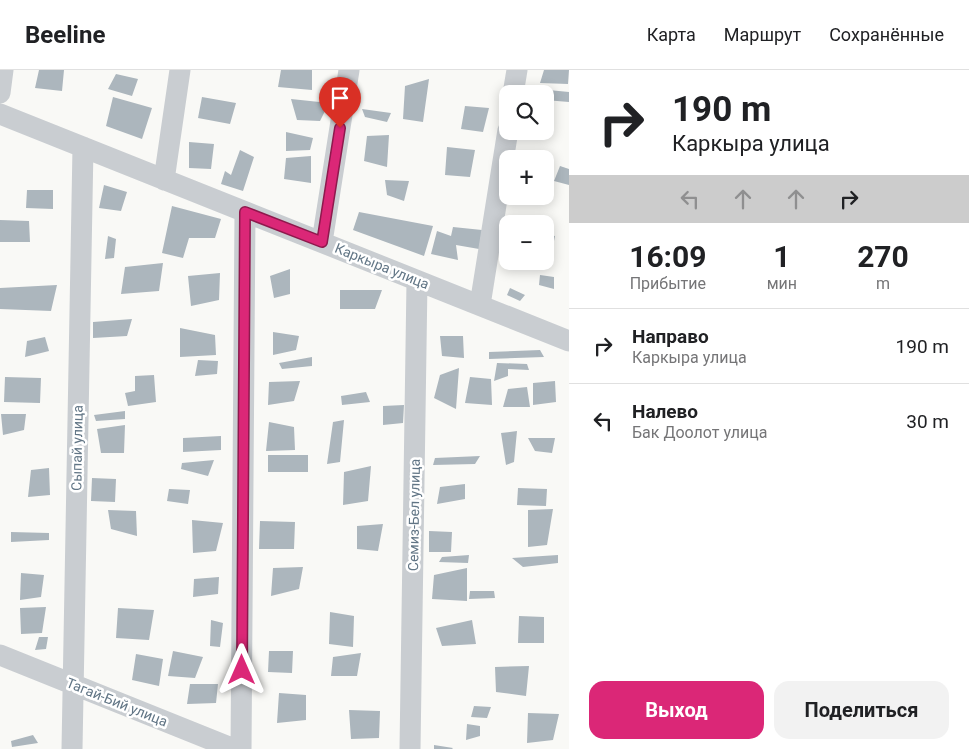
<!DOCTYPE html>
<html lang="ru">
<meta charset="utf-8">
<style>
:root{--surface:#fff;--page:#f2f2f2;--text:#202124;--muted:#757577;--line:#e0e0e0;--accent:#db2777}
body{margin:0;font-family:Roboto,sans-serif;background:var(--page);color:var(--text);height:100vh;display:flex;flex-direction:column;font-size:19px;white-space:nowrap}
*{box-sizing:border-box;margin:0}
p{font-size:16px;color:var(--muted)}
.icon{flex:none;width:28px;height:28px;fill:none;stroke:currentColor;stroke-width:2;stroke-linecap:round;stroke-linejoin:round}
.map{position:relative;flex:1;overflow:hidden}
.sheet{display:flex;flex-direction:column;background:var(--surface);width:400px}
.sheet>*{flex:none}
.hud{background:#fff;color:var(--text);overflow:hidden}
.buttons{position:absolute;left:499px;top:15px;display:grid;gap:10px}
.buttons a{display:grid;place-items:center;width:55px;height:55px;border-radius:10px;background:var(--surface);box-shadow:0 2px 12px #0003;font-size:25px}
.pin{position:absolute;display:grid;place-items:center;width:42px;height:42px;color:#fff;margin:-51px -21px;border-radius:50% 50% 50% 0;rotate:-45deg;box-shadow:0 0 5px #0007}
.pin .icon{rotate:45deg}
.me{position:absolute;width:55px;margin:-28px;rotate:0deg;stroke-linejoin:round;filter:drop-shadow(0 0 4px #0008)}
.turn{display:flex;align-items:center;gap:18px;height:105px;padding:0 20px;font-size:22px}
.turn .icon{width:65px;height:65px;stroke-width:2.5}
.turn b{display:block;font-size:35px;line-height:42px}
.lanes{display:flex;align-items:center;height:48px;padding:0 20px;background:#0003;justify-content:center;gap:25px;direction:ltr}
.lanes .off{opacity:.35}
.eta{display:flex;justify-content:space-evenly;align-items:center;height:85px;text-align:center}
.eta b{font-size:30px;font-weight:700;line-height:35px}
.action{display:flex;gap:10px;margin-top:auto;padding:10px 20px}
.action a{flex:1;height:58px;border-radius:15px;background:var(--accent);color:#fff;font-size:20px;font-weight:700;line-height:58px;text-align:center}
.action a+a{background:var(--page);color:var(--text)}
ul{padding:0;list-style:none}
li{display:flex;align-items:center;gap:15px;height:75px;padding:0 20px;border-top:1px solid var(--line)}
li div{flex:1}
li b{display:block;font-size:19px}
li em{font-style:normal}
header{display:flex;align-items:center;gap:30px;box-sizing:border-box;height:70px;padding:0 25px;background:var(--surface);border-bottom:1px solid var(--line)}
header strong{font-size:24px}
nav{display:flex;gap:28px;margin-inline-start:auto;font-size:18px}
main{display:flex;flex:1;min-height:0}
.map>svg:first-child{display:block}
</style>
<header>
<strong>Beeline</strong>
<nav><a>Карта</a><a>Маршрут</a><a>Сохранённые</a></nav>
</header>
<main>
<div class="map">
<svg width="569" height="679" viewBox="0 0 569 679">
<rect width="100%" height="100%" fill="#f9f9f6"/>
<path fill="#acb6bd" d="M39,0H64L62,21L35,18Z
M281,0H312V20L278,17Z
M544,0H569L568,14L540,13Z
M116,4L138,9L132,26L108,19Z
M429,9L423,52L403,49L405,16Z
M538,19L569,22V32L545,30V24H537Z
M113,27L152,38L142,69L106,56Z
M202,27L236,33L230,54L198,48Z
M291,29L329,33L320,51L297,50Z
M465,36L489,38L483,62L461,59Z
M362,39L391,43L387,52L365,47Z
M286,62L313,68L310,80L286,81Z
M389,65L387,97L364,91L367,66Z
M189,72L214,74L211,99L189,98Z
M447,77L475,80L470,107L445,105Z
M240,80L254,87L243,121L221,114L225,101L231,105Z
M311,86V113L284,109L286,88Z
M560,96L569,99V115L554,111Z
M385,110L409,111L404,131L387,125Z
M104,115L127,122L121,141L99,138Z
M27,120H53V139L26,138Z
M172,136L221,149L215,168H189L183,188L162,183Z
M359,142L433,156L424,186L353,160Z
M0,150L29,151L30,172H0Z
M453,157L482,160L479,179L456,175L458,190L431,184L437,161L451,166Z
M545,164L555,166L551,186L545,185Z
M108,166L116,169L114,188L105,189Z
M163,193L159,221L121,224L125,197Z
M290,199V224L274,228L270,206Z
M220,203L219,230L191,236L188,206Z
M540,205L554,207V219L539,215Z
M57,215L51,241L0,239V218Z
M510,218L525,225L520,231L507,225Z
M340,220H382L375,239H340Z
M132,249L127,266L93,268V252Z
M180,258L215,265L216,285L180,287Z
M273,262L299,266L296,280L273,285Z
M440,266H463L464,288L442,286Z
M45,267L49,281L25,287L27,271Z
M540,280L544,287L489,289V282Z
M312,287V296L282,299L279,293Z
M198,290L218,291L217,304L195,306Z
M497,293L527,294L529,300L508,299V306L494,311Z
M459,298L456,339L434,328L440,305Z
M154,305L156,332L128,336L125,323L135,321V306Z
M5,307L41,308L40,333L4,332Z
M470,307L491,309L492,335L465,333Z
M300,311L294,331L268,335L269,312Z
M555,311L556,332L533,335V313Z
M527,317L530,337H503L508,319Z
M366,322L370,332L342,335L341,326Z
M404,335L403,353L383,355V336Z
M125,341V349L96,351L94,345Z
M1,344H26L24,360L3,365Z
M344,350L340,392L327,394L333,352Z
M269,352L294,357L295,380L266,381Z
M125,355L124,383H101L97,359Z
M517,361L514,392L506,395L501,363Z
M221,366V380L183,382V368Z
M528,368H555L552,383L535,381Z
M268,385H308V402H268Z
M480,386L475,394L433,395L435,388Z
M214,390L208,406L181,399L182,393Z
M371,396L368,431L343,435L344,402Z
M49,398L50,425L28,427L31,400Z
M92,408L116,409L115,432L91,431Z
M465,414V429L437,434L440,417Z
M518,418L547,419L546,436L517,435Z
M169,419L190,420L188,434L167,431Z
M553,439L547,475L528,477V440Z
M108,440L136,441L137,466L111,459Z
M192,450L223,453L216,481L193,483Z
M260,451L295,452L294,479H259Z
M383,454L378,481L357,479V456Z
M429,461L452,462L451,482H429Z
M11,462L49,463V470L11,472Z
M469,485L468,493L439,492L442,487Z
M558,485V493L523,497L512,488Z
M303,497L299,519L271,526L273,498Z
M467,498V531L432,529L434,505Z
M21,503L44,505L41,527L20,530Z
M219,507L218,524L193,527L194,509Z
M470,521H494L495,528L469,529Z
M46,537L42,563L21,564L20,538Z
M118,538L154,540L149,570L116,568Z
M330,542L354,546L353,577L329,574Z
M519,546L544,547V573H518Z
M211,550L223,553L220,577L210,576Z
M472,550L476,574L442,576L436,558Z
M39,567H48L46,579L35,580Z
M173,581L203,587L195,608L168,606Z
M269,581H293L292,603L268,602Z
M361,583L357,606H331L333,587Z
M136,584L163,589L159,616L132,610Z
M529,596L526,626L496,622L495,597Z
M190,614H218L216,633L187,634Z
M279,623L306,625V650L277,653Z
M474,636L491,637L487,648L471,647Z
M349,640L380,641L379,668L351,669Z
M528,643L559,644L553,670L527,673Z
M467,654L480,656V666L466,670Z
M33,665L38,673L12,677L11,671Z
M434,675L453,678L452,679H434Z"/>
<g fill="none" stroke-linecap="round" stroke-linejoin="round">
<path stroke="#c9cdd1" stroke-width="21" d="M0,23L3,0
M513,24L517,0
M0,44L569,271
M164,110L180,0
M322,172L349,0
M480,235L508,60
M0,585L234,679
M72,679L83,77
M241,679L245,143
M410,679L417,211"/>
</g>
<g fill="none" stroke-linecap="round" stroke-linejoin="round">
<defs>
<path id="route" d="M242,600L245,142L322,172L340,58"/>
</defs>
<use href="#route" stroke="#8e194d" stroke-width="12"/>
<use href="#route" stroke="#db2777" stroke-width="9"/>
</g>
<g text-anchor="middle" stroke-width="5" stroke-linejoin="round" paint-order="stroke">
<g font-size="14" fill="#617585" stroke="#fff">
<text transform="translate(382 196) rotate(22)" y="5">Каркыра улица</text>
<text transform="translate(77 378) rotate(-89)" y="5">Сыпай улица</text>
<text transform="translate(414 445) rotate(-89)" y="5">Семиз-Бел улица</text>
<text transform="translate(117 632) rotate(22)" y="5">Тагай-Бий улица</text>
</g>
</g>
</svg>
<div class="buttons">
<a><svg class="icon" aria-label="search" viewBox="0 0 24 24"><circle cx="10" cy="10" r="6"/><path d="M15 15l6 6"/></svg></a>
<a>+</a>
<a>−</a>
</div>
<div class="pin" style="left:340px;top:58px;background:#d93025"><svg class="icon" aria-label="arrive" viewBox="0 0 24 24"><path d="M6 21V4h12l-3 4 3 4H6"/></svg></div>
<svg class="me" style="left:242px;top:600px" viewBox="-20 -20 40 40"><path d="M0-17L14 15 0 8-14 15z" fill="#db2777" stroke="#fff" stroke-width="4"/></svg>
</div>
<section class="sheet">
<div class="hud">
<div class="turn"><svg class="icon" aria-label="right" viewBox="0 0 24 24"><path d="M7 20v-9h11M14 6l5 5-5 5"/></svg><div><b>190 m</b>Каркыра улица</div></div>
<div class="lanes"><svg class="icon off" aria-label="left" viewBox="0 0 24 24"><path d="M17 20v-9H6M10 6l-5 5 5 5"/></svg><svg class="icon off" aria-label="ahead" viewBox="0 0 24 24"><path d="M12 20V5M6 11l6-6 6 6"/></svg><svg class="icon off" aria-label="ahead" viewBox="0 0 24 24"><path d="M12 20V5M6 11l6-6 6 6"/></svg><svg class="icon" aria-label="right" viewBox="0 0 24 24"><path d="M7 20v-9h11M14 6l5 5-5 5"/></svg></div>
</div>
<div class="eta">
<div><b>16:09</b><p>Прибытие</p></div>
<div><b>1</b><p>мин</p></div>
<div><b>270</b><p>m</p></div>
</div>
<ul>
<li><svg class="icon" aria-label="right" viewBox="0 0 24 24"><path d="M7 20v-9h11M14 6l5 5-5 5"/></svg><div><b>Направо</b><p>Каркыра улица</p></div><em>190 m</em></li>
<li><svg class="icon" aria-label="left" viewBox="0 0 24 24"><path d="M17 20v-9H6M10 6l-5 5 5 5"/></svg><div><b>Налево</b><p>Бак Доолот улица</p></div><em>30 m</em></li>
</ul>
<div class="action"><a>Выход</a><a>Поделиться</a></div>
</section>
</main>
